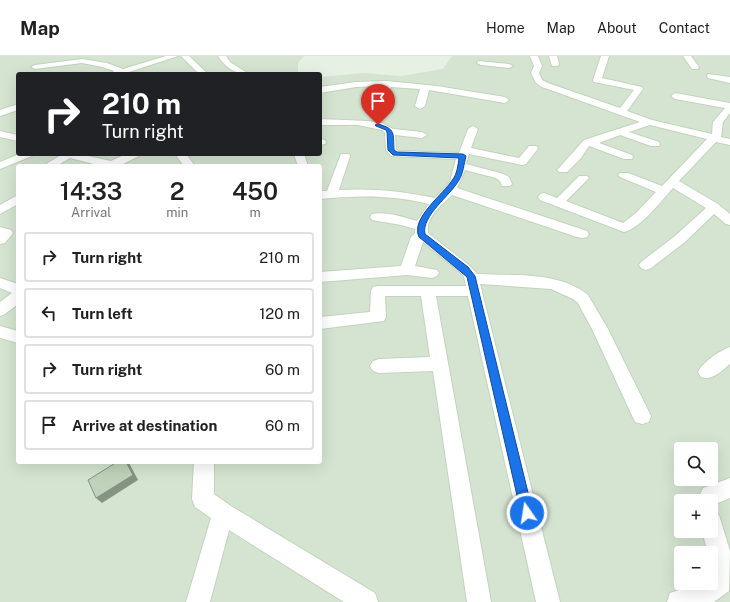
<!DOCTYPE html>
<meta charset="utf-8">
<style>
:root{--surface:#fff;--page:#f2f2f2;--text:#202124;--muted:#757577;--line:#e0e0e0}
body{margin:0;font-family:"Public Sans",sans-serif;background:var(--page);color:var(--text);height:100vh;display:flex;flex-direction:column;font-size:15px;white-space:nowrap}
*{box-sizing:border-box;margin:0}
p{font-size:13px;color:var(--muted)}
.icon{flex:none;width:22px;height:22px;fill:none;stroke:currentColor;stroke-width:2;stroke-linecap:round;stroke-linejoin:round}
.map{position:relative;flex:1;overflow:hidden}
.sheet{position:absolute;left:16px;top:108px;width:306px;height:300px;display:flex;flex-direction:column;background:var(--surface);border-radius:4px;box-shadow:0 4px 16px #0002}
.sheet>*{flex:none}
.guide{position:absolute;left:16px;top:16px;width:306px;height:84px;border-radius:4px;box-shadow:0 4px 16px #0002;background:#202124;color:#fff;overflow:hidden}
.buttons{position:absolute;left:674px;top:386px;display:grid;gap:8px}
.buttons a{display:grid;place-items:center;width:44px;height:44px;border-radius:4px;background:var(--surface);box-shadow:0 4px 16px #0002;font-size:20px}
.pin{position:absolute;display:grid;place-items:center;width:34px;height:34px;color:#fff;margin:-41px -17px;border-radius:50% 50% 50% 0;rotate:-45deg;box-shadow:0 0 4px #0007}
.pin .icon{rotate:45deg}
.me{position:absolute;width:44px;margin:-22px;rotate:347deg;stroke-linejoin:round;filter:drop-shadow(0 0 3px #0008)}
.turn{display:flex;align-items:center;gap:14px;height:84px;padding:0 20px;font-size:18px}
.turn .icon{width:52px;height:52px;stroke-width:2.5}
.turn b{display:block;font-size:28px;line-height:34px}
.eta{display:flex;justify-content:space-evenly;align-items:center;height:68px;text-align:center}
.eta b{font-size:24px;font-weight:600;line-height:28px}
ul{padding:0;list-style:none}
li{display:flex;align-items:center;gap:12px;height:50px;margin:0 8px 6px;padding:0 12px;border:2px solid var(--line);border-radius:4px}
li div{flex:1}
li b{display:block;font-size:15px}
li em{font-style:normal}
header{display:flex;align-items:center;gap:24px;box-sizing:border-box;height:56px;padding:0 20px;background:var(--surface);border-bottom:1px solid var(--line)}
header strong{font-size:19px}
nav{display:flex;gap:22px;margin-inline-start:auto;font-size:14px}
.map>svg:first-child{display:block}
</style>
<header>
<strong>Map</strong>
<nav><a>Home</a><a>Map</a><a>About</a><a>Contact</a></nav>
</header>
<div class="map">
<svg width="730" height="546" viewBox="0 0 730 546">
<rect width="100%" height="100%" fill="#e6f1e3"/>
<path fill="#d5e4d1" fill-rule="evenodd" d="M0,0H304L298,7V18H18V98H320V21L364,17L401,20L443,13L452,0H730V546H0ZM18,110H320V406H18ZM681,393H711V423H681ZM681,445H711V475H681ZM681,497H711V527H681Z"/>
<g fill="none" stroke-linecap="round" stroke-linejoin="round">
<defs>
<path id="minor" d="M166,0H178L123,18H110L114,15L102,11L82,7L35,13L31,11L35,9L82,3L107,7L123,13Z
M181,0H189L208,18H199Z
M218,0H226L230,6L249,18C235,18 226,12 218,0Z
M530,0H538L542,10L539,17L542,24L548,27L620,52L634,34L594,26L593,24L601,0H609L602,22L642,31L643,33L627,55L652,64L712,78L713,66L725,52L675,43L671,40L675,37L730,47V57L723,66L721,81L730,83V89L716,86L679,125L718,148L730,158V169L726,168L714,158L685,186L651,212L646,214L641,212L639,209L641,206L675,180L706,152L673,132C661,145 641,172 624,176L540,144L538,141L540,138L544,137L557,142L579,120H587L589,122L566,145L623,167L636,157L656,136L620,121L618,119L620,117H628L662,130L707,83L650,69L629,76L659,86L660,88L659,90H651L620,79L599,87L632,99L633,101L632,103H624L589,90L581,102L567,116H559L557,114L559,112L584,84L640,66L542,31L536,27L531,17L534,10Z
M549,0H557L559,8L558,10H552Z
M683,0H691L699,11L698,13H692Z
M478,5L509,8L513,10L509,12L481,9L477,7Z
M708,18L730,21V27L708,22L707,20Z
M386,25L437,30L505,41L509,44L505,47L429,34L425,50L420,53L415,50L420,33L391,31L382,47L379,48L374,45L382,30L356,31L320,37V31L356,26Z
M18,48V54L0,60V54Z
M320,63L368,65L382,67L393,73L422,76L427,79L422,82L395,79L396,93L398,95L459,97L468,73L473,70L478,73L471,92L519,102L529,90H537L538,92L537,94L526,108L522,109L469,98L466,108L504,118L509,121L512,128L510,130H502L500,125L496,122L465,114L457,132L587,175L589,178L587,181L582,182L577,181L452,139C441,150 426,160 428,177L470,210L477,218C514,220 558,215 588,239L608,273L651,360L649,366L642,368L635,366L592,273L578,247L573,243L551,233L480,228L560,546H536L468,240H436L491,546H467L433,315L379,317L373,315L370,310L373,305L379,303L430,301L421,240H385L386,261L384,265L320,273V261L370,256L371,235L373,231L378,230H466L464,221L460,216L423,186L415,210L437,214L439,217L437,220L432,222L407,219L320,226V216L401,210L411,181L415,177V173L401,169L372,164L370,161L372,158C385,155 404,161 417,165L429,148C393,139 357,139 320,143V135H327L341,98H349L350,100L339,134C372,132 403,135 435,142L450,126L456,103L391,100L386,94L385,77L382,74L358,69H320Z
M0,75L18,79V85L0,81Z
M320,83L325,84L326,86L325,88L320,89Z
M19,98H33L32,100L0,113V106Z
M60,98H79L111,105L126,98H140L139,100L119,110H102L70,102L56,110H43L61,99Z
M175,98H186L195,110H184Z
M294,98H304L308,110H298Z
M18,139V148L0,158V149Z
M0,171L11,174L13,177L5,187L0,188Z
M0,222L18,228V248L5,258L0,260V246L12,237L0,232Z
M0,270L18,275V287L0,282Z
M730,291V308C721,315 713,325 701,321L698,316C703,306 719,295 730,291Z
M194,406H214V438L231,450L375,537L378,546H344L229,474L210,546H186L211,462L195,451L192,443Z
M730,422V442L718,447L716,453L711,454V445H697L703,432Z
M711,456L719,459L730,495L729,535L714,546H667L670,537L700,527H711L712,515L711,497H708L702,475H711Z"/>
</defs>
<use href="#minor" stroke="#c2d3bd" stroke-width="2"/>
<use href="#minor" fill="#fff" fill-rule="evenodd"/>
</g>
<path fill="#869382" d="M126,406H128L129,407L138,424L102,447L96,442Z"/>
<path fill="#c0d2b9" stroke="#869382" d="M117,406H126L133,419L96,442L88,424Z"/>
<path fill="#1a73e8" stroke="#114b97" d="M378,68C396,73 393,77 394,94L397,96L463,98L466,100C464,108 463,118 459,124C451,139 421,160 425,178L468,211L475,220L533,457L531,461L527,463L523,461L521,457L467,221L419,181C410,162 444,138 453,123C457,118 458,109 459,102L393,99L388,94L387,76L386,74L376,70L375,69Z"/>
</svg>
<div class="buttons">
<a><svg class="icon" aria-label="search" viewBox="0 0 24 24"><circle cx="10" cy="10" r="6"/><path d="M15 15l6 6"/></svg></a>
<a>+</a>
<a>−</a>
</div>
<div class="pin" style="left:378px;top:69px;background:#d93025"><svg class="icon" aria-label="arrive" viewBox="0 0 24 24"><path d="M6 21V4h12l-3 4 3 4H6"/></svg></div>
<svg class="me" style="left:527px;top:457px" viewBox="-20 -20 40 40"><circle r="17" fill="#1a73e8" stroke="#fff" stroke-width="3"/><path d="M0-11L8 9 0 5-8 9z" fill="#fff"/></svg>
<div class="guide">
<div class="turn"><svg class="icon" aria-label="right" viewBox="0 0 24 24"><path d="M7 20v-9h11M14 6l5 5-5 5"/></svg><div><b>210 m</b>Turn right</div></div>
</div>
<section class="sheet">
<div class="eta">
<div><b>14:33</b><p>Arrival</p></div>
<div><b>2</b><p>min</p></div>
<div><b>450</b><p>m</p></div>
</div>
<ul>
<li><svg class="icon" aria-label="right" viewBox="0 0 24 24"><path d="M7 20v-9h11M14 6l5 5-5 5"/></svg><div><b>Turn right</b></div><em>210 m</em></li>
<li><svg class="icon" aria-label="left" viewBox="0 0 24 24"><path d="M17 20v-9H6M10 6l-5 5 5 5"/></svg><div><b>Turn left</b></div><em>120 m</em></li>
<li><svg class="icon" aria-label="right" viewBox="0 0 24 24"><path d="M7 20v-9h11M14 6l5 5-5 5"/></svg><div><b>Turn right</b></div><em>60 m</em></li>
<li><svg class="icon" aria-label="arrive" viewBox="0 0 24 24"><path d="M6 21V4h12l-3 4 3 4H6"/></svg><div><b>Arrive at destination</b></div><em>60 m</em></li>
</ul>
</section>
</div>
